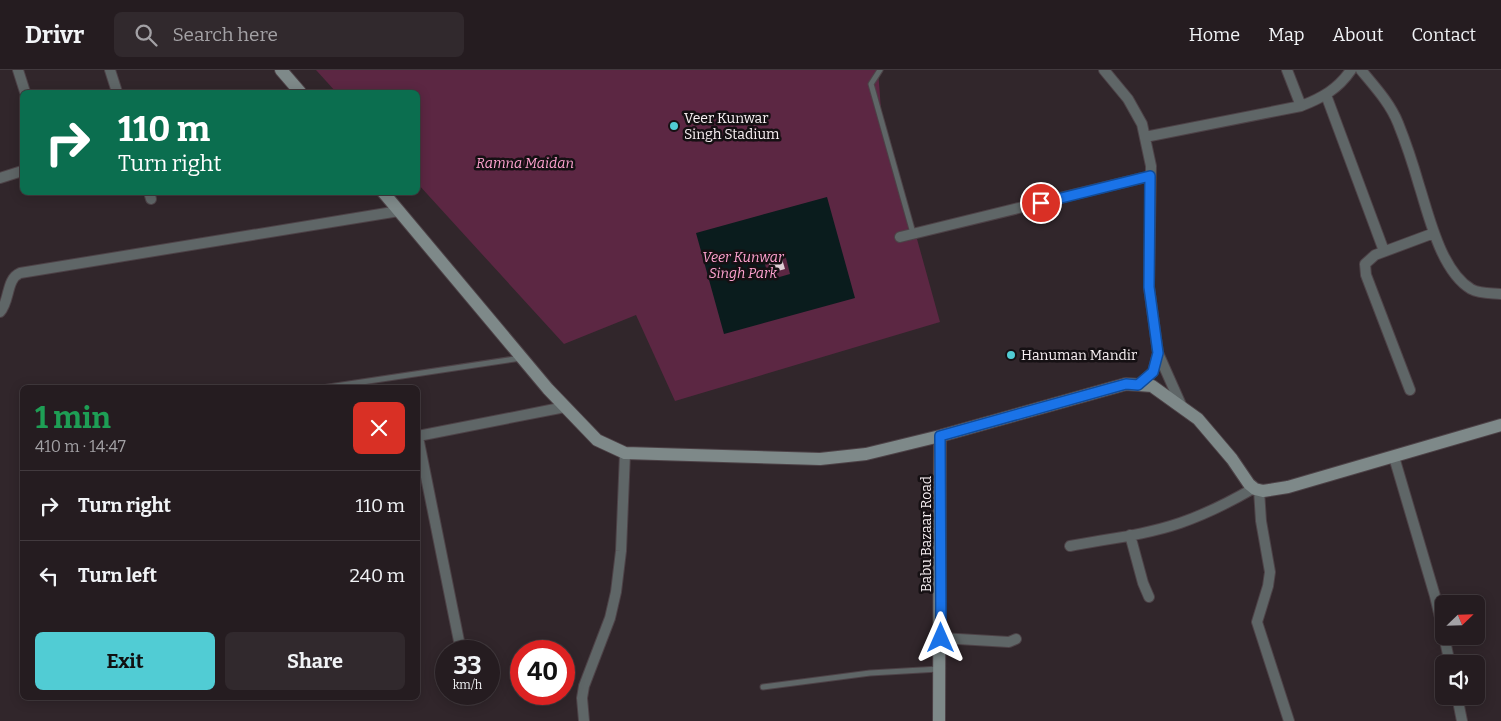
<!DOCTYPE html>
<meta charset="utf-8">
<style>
:root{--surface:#251c20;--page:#31292d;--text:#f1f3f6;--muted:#a3a1a5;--line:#423a3e;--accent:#51ccd4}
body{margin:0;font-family:Bitter,serif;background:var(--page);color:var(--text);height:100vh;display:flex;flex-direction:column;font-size:19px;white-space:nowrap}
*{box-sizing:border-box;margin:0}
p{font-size:16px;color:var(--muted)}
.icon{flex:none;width:28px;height:28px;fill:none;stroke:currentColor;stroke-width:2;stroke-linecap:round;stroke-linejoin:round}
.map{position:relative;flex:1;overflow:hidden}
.panel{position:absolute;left:20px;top:315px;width:400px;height:315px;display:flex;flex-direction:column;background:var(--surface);border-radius:8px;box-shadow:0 2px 12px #0003,0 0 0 1px var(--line)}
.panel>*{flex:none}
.banner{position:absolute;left:20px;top:20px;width:400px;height:105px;border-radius:8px;box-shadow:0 2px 12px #0003,0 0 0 1px var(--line);background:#0b6e4f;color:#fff;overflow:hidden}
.needle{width:32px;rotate:67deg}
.controls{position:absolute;left:1435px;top:525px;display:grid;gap:10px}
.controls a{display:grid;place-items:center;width:50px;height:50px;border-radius:8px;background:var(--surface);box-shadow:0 2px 12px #0003,0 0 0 1px var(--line);font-size:25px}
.speed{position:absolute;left:435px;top:570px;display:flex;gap:10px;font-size:25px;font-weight:700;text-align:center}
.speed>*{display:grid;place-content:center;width:65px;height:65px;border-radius:50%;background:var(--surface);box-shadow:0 2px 12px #0003,0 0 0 1px var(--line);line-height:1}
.speed small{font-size:12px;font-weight:400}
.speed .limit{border:8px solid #d22;background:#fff;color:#111}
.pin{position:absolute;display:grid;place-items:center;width:42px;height:42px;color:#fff;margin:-21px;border:2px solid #fff;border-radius:50%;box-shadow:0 1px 5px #0007}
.me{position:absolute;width:55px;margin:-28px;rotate:0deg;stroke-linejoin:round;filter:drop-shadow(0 0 4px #0008)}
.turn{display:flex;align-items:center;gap:18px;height:105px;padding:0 15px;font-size:22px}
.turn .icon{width:65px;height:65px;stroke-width:2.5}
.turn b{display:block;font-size:35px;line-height:42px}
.round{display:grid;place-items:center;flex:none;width:52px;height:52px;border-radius:8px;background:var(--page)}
.head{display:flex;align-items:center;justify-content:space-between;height:85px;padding:0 15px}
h1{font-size:30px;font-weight:700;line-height:38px;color:#1e9e55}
.action{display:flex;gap:10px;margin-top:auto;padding:10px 15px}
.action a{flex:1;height:58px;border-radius:8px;background:var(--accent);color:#111;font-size:20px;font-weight:700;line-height:58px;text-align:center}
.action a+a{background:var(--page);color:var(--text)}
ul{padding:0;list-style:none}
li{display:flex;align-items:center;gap:15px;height:70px;padding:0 15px;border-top:1px solid var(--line)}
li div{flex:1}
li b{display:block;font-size:19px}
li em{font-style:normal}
header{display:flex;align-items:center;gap:30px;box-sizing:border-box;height:70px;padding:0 25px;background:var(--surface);border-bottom:1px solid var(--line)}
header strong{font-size:24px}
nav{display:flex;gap:28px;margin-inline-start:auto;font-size:18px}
.search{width:350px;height:45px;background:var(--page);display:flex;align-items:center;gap:12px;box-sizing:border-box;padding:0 18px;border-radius:8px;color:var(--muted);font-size:19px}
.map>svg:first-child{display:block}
</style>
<header>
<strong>Drivr</strong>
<div class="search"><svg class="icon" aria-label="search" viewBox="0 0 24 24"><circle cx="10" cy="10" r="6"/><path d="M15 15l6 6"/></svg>Search here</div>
<nav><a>Home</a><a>Map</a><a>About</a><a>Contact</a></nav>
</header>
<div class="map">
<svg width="1501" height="651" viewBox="0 0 1501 651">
<rect width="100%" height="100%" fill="#31262b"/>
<path fill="#5c2743" d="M316,0H878L881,39L940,252L675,331L636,245L564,274L418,114V22H336Z"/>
<path fill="#0a1c1d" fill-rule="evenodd" d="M827,127L855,228L724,264L696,163ZM785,184L790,204L769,210L764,190Z"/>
<path fill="#decfd5" d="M782,189L785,199L771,203L769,192Z"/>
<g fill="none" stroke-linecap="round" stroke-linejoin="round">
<defs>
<path id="lane" d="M880,0L871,14L913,163
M322,318L521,288
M763,617L870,603L939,599"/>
<path id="street" d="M18,0L25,22
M110,0L117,22
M1104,0L1128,29L1142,54L1151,96L1149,217L1158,283L1153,302L1138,315
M1361,0C1375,17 1390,33 1398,53C1406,73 1413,94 1419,115C1429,146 1441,201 1471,219C1480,224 1491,223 1501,224
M1326,25L1384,181
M1301,36C1322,28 1338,19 1351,0
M1145,67L1301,36L1287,0
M0,108L22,101
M149,122L151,129
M900,167L1150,106
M0,242C10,231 6,209 20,203L399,141
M1158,283L1182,337
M1410,320L1366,205L1365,194L1375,185L1434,163
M418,366L565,337
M418,367L461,581
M1394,387L1435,526L1444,564
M1259,420L1261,451L1270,502L1268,516L1257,552L1289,651
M1130,465L1143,513L1149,527
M1070,476C1106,469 1145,465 1180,453C1206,444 1230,432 1254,418
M1444,566L1450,594
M941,568L1009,572L1016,569
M1457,626L1462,651
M584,651L582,628L584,616L610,548L616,522L621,481L625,383"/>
<path id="secondary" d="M281,0L300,22
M383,122L548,319L597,370L625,383L820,389L866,384L940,366L1126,314L1152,316L1198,349L1232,389L1249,414L1255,419L1263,421L1288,417L1501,355
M939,651L940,366"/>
</defs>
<use href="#lane" stroke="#4d4247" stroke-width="7"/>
<use href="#street" stroke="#4d4247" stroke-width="12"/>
<use href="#secondary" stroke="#4d4247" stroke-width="14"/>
<use href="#lane" stroke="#5f6667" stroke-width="5"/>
<use href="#street" stroke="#5f6667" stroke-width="10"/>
<use href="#secondary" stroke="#7e8989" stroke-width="12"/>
</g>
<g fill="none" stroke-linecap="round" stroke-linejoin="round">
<defs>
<path id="route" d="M941,568L940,366L1126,314L1138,315L1153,302L1158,283L1149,217L1150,106L1041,133"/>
</defs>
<use href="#route" stroke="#114b97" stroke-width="12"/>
<use href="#route" stroke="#1a73e8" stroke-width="9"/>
</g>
<g fill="#51ccd4" stroke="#151013" stroke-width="2">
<circle cx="674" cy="56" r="5"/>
<circle cx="1011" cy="285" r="5"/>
</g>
<g text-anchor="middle" stroke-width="5" stroke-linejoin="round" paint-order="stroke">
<g font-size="14" fill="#f9f1f4" stroke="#151013" text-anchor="start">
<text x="684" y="53">Veer Kunwar<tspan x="684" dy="16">Singh Stadium</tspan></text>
<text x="1021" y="290">Hanuman Mandir</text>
</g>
<g font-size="14" font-style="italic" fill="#fea2cf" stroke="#151013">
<text x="525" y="98">Ramna Maidan</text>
<text x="743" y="192">Veer Kunwar<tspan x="743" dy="16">Singh Park</tspan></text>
</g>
<g font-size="14" fill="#f9f1f4" stroke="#151013">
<text transform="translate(926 464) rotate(-90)" y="5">Babu Bazaar Road</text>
</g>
</g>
</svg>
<div class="controls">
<a><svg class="needle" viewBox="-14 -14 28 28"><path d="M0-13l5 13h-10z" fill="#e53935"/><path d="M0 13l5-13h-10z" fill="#a3a1a5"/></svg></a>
<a><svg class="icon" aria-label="sound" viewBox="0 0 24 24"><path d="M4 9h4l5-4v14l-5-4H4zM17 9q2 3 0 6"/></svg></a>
</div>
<div class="speed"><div>33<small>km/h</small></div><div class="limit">40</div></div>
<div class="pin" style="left:1041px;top:133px;background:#d93025"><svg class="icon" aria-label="arrive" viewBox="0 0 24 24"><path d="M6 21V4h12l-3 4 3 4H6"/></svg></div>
<svg class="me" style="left:941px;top:568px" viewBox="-20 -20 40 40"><path d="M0-17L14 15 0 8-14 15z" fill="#1a73e8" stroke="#fff" stroke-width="4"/></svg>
<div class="banner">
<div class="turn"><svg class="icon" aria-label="right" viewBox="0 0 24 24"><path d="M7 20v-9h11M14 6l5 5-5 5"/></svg><div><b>110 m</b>Turn right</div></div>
</div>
<section class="panel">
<div class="head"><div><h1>1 min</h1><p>410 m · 14:47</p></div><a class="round" style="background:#d93025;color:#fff"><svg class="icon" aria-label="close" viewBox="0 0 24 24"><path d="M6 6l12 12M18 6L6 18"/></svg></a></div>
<ul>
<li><svg class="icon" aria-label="right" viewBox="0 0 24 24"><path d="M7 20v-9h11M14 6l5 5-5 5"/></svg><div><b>Turn right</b></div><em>110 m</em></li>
<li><svg class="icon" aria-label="left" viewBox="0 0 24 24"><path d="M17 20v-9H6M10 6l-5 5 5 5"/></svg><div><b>Turn left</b></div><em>240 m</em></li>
</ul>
<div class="action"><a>Exit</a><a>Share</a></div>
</section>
</div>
